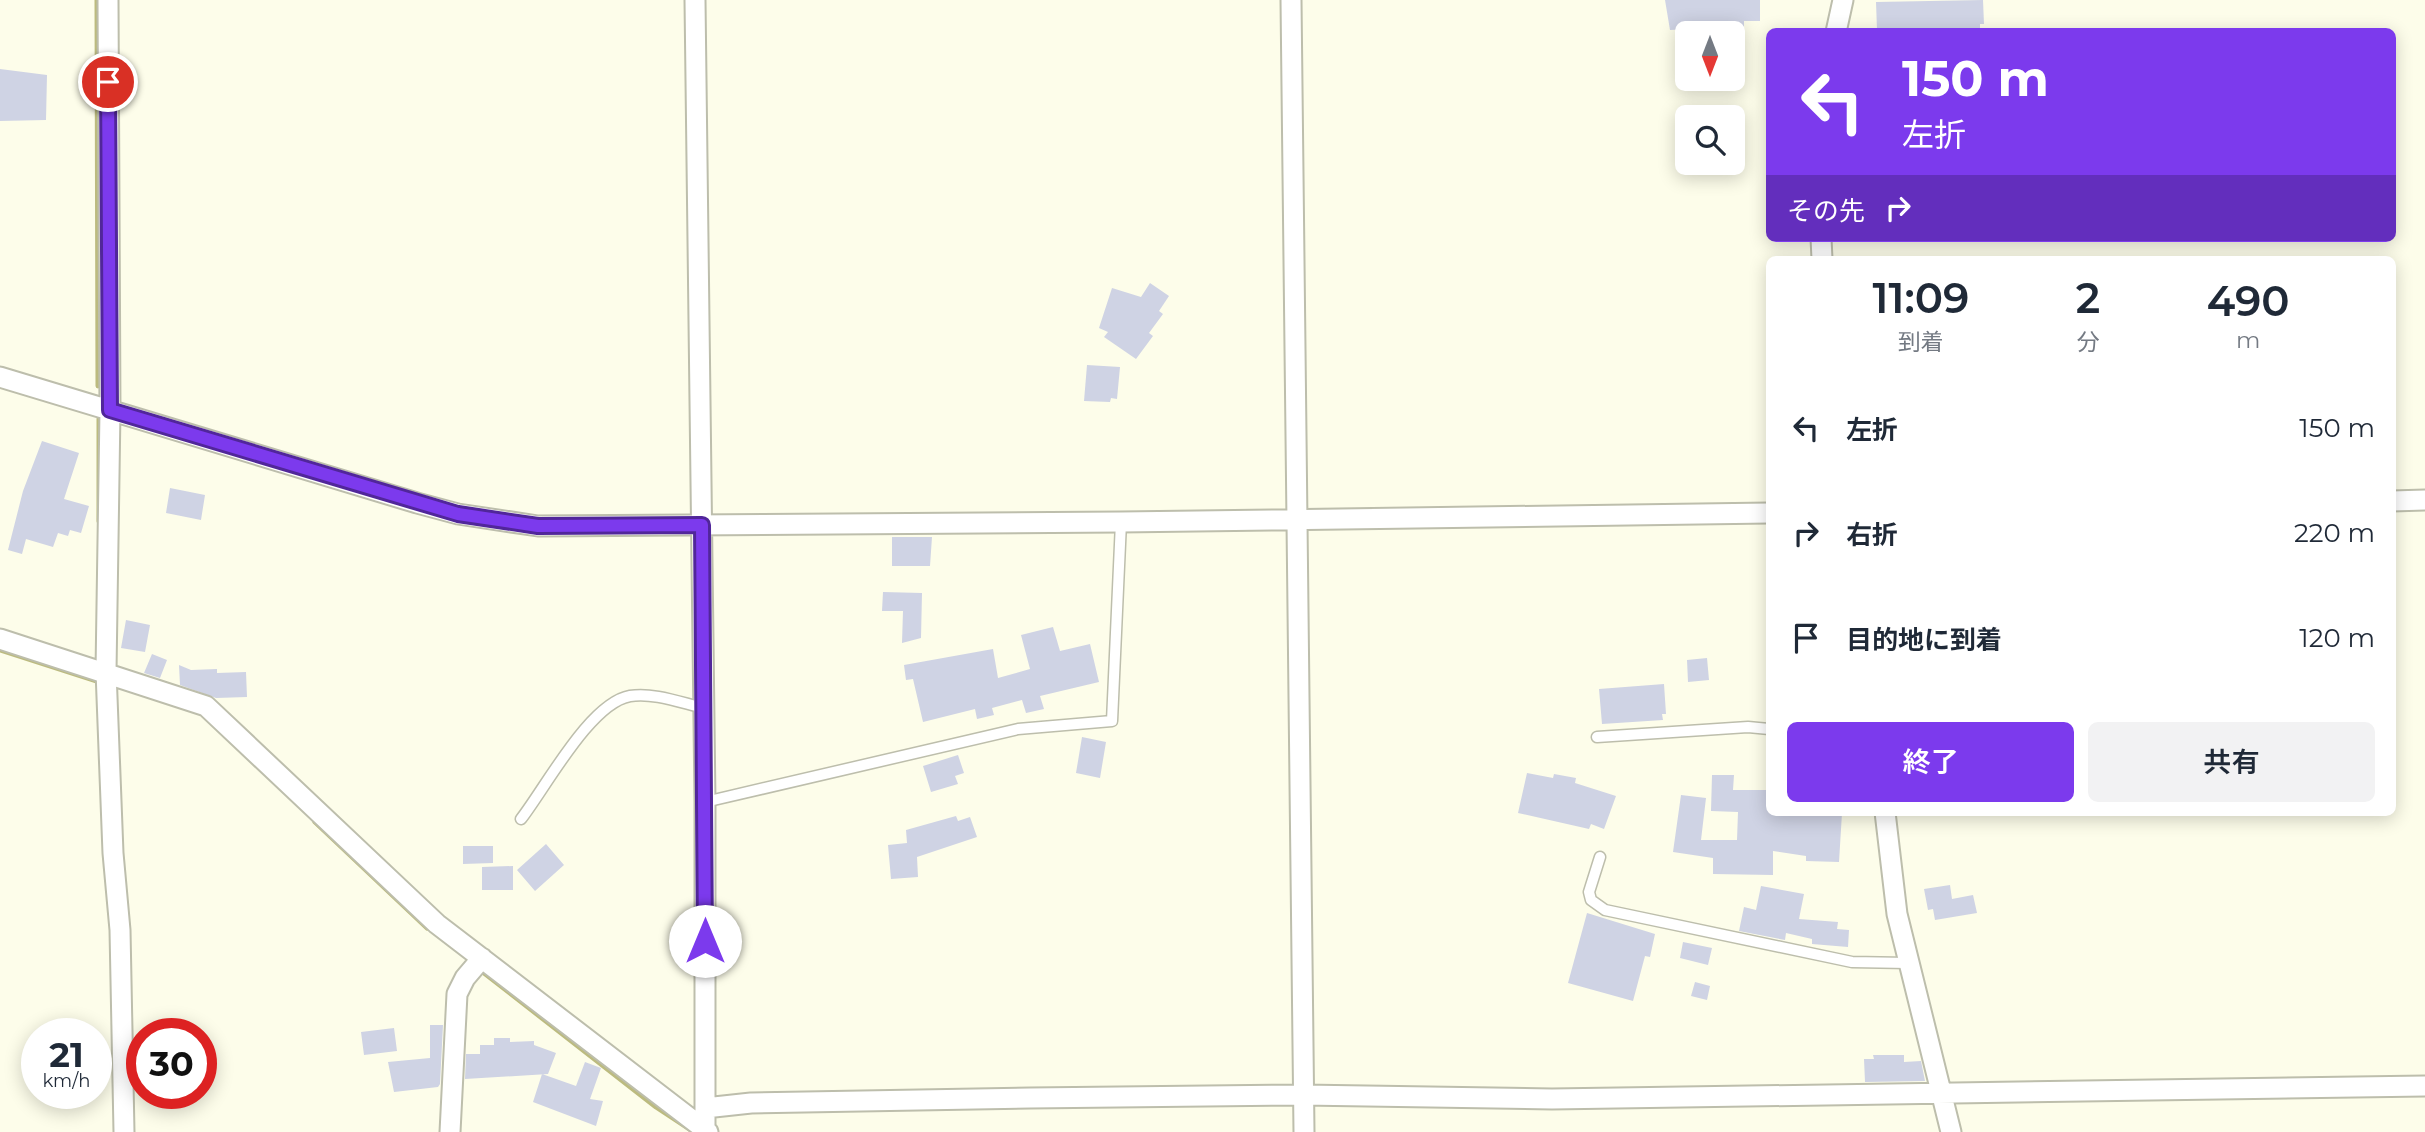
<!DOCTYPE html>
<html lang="ja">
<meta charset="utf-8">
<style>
:root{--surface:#fff;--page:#f2f2f3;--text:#1f2937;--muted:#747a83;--accent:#7c3aed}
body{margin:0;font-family:Montserrat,"Noto Sans JP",sans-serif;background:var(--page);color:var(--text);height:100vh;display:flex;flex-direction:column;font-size:26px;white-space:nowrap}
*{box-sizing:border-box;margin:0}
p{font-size:23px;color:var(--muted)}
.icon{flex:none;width:38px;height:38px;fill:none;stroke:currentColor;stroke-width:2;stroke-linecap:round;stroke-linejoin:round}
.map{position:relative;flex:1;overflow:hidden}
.details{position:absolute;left:1766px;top:256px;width:630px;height:560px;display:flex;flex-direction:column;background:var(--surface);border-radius:10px;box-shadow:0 4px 18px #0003}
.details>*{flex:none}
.guide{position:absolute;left:1766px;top:28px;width:630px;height:214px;border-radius:10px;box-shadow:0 4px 18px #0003;background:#7c3aed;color:#fff;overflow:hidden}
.needle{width:46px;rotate:180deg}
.buttons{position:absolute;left:1675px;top:21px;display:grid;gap:14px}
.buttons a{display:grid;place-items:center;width:70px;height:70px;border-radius:10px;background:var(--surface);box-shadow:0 4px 18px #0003;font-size:35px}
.speed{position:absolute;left:21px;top:1018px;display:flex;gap:14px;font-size:35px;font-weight:700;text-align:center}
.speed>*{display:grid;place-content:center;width:91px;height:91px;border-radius:50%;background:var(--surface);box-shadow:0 4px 18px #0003;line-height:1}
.speed small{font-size:18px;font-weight:400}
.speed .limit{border:10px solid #d22;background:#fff;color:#111}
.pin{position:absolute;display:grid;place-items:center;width:60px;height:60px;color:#fff;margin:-30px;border:4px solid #fff;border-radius:50%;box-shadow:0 2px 7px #0007}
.me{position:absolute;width:77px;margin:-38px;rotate:0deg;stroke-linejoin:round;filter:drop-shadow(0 0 5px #0008)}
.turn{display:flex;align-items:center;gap:24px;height:147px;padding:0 21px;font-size:32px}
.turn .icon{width:91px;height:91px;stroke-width:2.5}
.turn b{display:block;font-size:49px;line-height:60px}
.then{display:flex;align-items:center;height:66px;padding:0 21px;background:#0003;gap:14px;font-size:26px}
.eta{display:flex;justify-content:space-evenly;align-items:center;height:119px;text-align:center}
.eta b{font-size:42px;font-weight:600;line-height:49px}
.button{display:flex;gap:14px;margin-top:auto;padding:14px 21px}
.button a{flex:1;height:80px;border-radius:10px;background:var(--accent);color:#fff;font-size:28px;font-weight:600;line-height:80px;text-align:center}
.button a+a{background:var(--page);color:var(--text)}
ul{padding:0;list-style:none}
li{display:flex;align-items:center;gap:21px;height:105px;padding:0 21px}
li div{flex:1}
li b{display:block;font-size:26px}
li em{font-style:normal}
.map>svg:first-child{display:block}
</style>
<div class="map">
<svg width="2425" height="1132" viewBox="0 0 2425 1132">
<rect width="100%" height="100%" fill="#fdfdea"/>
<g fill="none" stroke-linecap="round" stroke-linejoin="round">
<path stroke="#bcbb7f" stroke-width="5" d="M97,0L98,386
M99,419V521
M0,650L100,682
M315,822L427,928
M479,969L656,1107L691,1130"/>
</g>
<path fill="#cfd3e4" d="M1665,0H1760V21H1744V27L1709,31L1708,28L1670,30Z
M1983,0L1984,24H1980V28L1954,32L1877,30L1876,2Z
M0,69L47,75L46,120L0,121Z
M1150,283L1169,296L1159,311L1163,314L1149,333L1153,336L1136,359L1104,337L1108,332L1099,328L1112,288L1141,297Z
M1087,365L1120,367L1117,399L1111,398L1110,402L1084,401Z
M42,441L79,453L64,499L89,506L81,533L70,530L68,536L58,533L53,547L26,539L22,554L8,550L23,491Z
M170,488L205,495L201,520L166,513Z
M892,537H932L930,566H892Z
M883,592L922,593L921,638L902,643L903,611H882Z
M126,620L150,625L145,652L121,648Z
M1053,627L1060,651L1090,644L1099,682L1040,696L1044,709L1026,713L1022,700L992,708L994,715L977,719L975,709L923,722L913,679L906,680L904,665L993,649L998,678L1030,669L1021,635Z
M152,654L167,660L160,678L144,673Z
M1707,658L1709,680L1688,682L1687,660Z
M179,665L191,670L217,669V673L246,672L247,697L216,698L180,685Z
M1664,684L1666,714H1662L1663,720L1602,724L1599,689Z
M1082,737L1106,742L1100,778L1076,773Z
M958,755L964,773L955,776L958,784L931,792L923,766Z
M1527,773L1553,778L1554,774L1576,778L1575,783L1616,796L1604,829L1591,824L1589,829L1518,813Z
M1712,775H1734L1733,790H1769V812L1842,813L1839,862L1806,861V856L1773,851V875L1713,874V858L1673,852L1681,795L1706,798L1701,840H1737L1738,812L1711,811Z
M956,816L958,821L970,817L977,837L917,857L918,877L891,879L888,845L907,843L906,830Z
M546,844L564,865L535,891L517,870Z
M463,846H493V863L463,864Z
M513,866V890H482V867Z
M1950,885L1952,899L1973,895L1977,913L1935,920L1933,909L1928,910L1924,889Z
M1761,886L1804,894L1799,919L1838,922L1837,929L1849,930L1848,947L1812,944V939L1786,933L1785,940L1739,931L1744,907L1756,910Z
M1587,913L1655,934L1650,957L1645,956L1633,1001L1568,983Z
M1683,942L1712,948L1708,965L1680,958Z
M1695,982L1710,986L1707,1000L1691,996Z
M430,1025H443L440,1084L438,1087L394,1092L388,1062L430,1058Z
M394,1028L397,1051L364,1055L361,1032Z
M494,1038H510V1042L534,1041V1045L556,1053L548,1074L465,1079L466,1054H480V1045H494Z
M1873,1055H1904V1062L1921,1061L1925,1081L1865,1082L1864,1059H1874Z
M585,1062L601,1068L590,1099L603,1101L596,1126L533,1102L542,1074L576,1086Z"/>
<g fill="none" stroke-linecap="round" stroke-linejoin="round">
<defs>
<path id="lane" d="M1597,737L1748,727L1769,729
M705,802L1018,729L1112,721L1121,522
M521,819C546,787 590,703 630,696C653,692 682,703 704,708
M1600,857L1589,892L1591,900L1605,910L1852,962L1908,963"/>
<path id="street" d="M108,0L110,410L106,671L113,853L120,930L124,1132
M695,0L705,802V1132
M1291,0L1304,1132
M1836,32L1843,0
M1821,238L1822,259
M0,377L417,503L458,514L538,526L1121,522L1769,513
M2392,501L2425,500
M0,639L206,706L437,924L708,1132
M1885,812L1897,914L1951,1132
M705,1108L751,1103L1030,1098L1303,1095L1552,1099L2425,1086
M450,1132L457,994L465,978L482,958"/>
</defs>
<use href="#lane" stroke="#bdbeac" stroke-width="13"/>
<use href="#street" stroke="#bdbeac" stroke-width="23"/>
<use href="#lane" stroke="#fff" stroke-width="10"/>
<use href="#street" stroke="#fff" stroke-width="19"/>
</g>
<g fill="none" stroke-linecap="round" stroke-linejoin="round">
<defs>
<path id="route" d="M108,82L110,410L458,514L538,526L702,525L705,941"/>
</defs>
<use href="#route" stroke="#51269a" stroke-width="18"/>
<use href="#route" stroke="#7c3aed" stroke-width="12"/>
</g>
</svg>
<div class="buttons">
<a><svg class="needle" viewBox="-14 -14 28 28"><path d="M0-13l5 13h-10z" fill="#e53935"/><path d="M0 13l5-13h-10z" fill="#747a83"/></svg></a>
<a><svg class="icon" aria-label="search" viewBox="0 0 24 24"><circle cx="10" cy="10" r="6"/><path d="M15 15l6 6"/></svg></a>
</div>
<div class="speed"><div>21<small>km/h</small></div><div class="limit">30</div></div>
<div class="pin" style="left:108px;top:82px;background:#d93025"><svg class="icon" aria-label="arrive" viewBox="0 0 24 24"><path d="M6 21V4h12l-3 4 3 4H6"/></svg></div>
<svg class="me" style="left:705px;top:941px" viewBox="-20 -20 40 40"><circle r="19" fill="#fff"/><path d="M0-13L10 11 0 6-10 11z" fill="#7c3aed"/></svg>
<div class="guide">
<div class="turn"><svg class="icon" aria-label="left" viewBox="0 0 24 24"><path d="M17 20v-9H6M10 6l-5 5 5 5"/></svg><div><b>150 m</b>左折</div></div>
<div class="then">その先<svg class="icon" aria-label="right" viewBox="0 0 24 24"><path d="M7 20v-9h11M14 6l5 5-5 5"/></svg></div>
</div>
<section class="details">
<div class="eta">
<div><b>11:09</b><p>到着</p></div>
<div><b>2</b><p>分</p></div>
<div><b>490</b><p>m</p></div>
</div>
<ul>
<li><svg class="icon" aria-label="left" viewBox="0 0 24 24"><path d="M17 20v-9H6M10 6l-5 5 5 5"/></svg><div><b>左折</b></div><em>150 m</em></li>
<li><svg class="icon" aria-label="right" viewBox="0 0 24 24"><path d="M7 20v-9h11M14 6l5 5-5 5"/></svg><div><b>右折</b></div><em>220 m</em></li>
<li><svg class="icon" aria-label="arrive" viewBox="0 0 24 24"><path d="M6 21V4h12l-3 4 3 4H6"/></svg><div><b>目的地に到着</b></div><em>120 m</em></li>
</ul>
<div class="button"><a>終了</a><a>共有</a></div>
</section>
</div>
